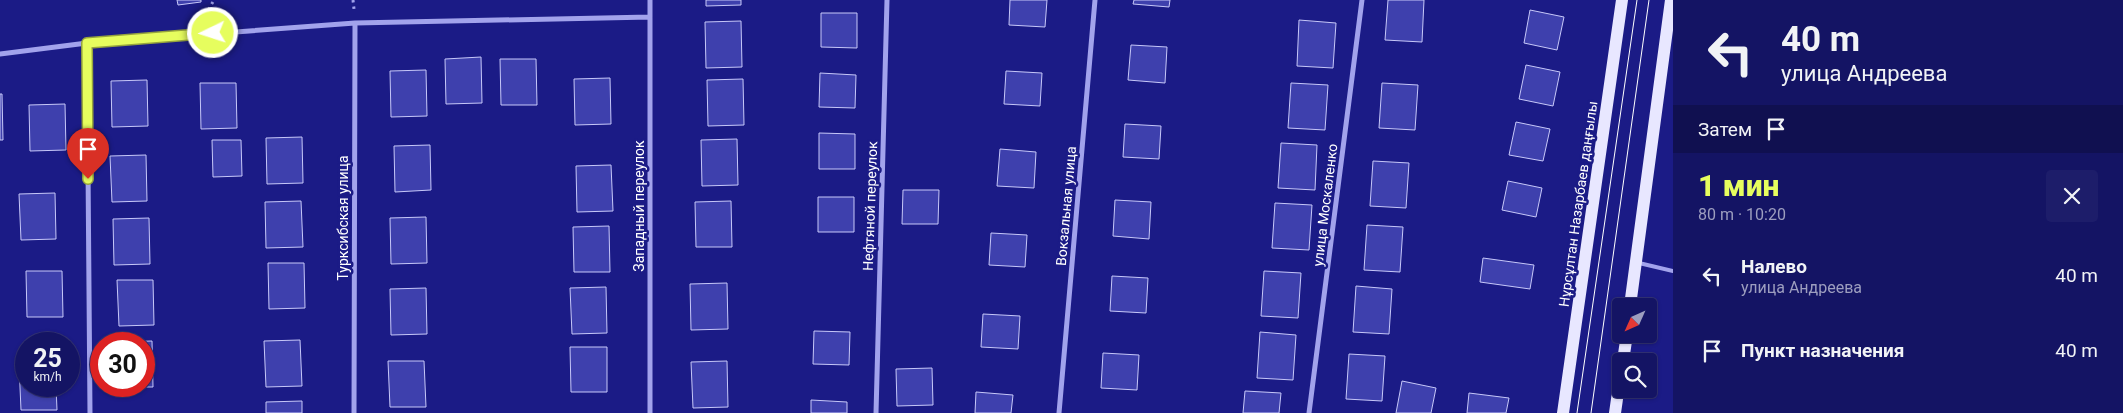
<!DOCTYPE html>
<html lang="ru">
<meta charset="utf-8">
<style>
:root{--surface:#141464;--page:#1d1d6a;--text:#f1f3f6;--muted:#9d9ebf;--line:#333378;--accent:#e6fd5e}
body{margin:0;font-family:Roboto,sans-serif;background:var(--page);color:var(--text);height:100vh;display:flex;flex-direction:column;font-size:19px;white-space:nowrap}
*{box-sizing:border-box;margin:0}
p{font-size:16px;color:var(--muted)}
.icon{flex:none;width:28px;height:28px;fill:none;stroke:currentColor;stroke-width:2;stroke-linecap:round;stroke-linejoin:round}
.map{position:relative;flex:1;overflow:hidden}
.drawer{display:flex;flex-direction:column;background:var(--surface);width:450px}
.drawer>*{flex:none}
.top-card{background:#141464;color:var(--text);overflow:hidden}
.needle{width:32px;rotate:225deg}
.controls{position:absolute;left:1612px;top:298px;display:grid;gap:10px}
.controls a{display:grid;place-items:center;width:45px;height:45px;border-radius:5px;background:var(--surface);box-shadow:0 1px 4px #0004,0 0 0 1px var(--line);font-size:25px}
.speed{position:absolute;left:15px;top:332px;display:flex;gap:10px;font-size:25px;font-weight:700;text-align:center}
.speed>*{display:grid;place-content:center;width:65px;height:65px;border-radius:50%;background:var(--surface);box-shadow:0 1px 4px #0004,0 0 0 1px var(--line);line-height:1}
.speed small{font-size:12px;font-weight:400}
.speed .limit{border:8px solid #d22;background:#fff;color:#111}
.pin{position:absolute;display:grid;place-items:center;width:42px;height:42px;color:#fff;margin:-51px -21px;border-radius:50% 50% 50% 0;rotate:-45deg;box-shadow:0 0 5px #0007}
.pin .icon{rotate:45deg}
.me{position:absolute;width:55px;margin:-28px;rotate:266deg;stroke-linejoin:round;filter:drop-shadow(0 0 4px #0008)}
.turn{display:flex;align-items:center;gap:18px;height:105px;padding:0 25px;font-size:22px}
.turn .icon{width:65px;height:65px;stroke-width:2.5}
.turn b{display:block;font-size:35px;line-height:42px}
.then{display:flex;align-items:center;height:48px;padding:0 25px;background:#0003;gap:10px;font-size:19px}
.round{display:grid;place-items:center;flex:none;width:52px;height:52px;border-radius:5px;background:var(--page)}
.summary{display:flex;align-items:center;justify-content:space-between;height:85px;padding:0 25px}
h1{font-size:30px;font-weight:800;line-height:38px;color:var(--accent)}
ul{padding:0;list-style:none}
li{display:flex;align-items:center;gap:15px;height:75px;padding:0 25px}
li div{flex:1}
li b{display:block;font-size:19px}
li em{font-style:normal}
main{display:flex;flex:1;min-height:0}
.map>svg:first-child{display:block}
</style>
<main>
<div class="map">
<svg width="1673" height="413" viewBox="0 0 1673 413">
<rect width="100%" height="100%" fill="#1b1b86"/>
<path fill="#3e40ad" stroke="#c7c8f9" d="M177,0H201V2L178,5Z
M706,0H741V5L706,6Z
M1010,0H1047L1045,27L1009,25Z
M1134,0H1170L1169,7L1133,4Z
M1388,0H1424L1422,42L1385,40Z
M1530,10L1564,17L1557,50L1524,43Z
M821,13H857V48L821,47Z
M1299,20L1336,23L1333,68L1297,66Z
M741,21L742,67L706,68L705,22Z
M1131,45L1167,47L1165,83L1128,80Z
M481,57L482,103L446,104L445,59Z
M500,59H536L537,105H501Z
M1526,65L1560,72L1553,106L1519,99Z
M426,70L427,116L391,117L390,71Z
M1006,71L1042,73L1040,106L1004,104Z
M820,73L856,75L855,108L819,107Z
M610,78L611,124L575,125L574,79Z
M743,79L744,125L708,126L707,80Z
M147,80L148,126L112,127L111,81Z
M200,83H236L237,128L201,129Z
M1291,83L1328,85L1325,130L1288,128Z
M1382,83L1418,85L1415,130L1379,128Z
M0,94H2L3,140H0Z
M65,104L66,150L30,151L29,105Z
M1516,122L1550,129L1543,161L1509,155Z
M1125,124L1161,126L1159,159L1123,157Z
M819,133L855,134V169H819Z
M302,137L303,183L267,184L266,138Z
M737,139L738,185L702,186L701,140Z
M212,140H241L242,176L213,177Z
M1281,143L1317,145L1315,190L1278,188Z
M430,145L431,190L395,192L394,146Z
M1000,149L1036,152L1034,188L997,186Z
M146,155L147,201L112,202L110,156Z
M1373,161L1409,163L1406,208L1370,206Z
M611,165L613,211L577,212L576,166Z
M1508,181L1542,188L1536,217L1502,210Z
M903,190H939L938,224H902Z
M55,193L56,239L21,240L19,194Z
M818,197H854V232H818Z
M1115,200L1151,202L1149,239L1113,236Z
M301,201L303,247L266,248L265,202Z
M731,201L732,247H696L695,202Z
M1275,203L1312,205L1309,250L1272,248Z
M426,217L427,263L391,264L390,218Z
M149,218L150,264L114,265L113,219Z
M1367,225L1403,227L1400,272L1364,270Z
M609,226L610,272H574L573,227Z
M991,233L1027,235L1025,267L989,265Z
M1483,258L1534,265L1530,289L1480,282Z
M268,263H304L305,308L269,309Z
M26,271H62L63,317H27Z
M1264,271L1301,273L1298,318L1261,316Z
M1112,276L1148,278L1146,313L1110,311Z
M117,280H153L154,325L119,326Z
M727,283L728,329L691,330L690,284Z
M1356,286L1392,289L1389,334L1353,332Z
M606,287L607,333L572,334L570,288Z
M426,288L427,334L391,335L390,289Z
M983,314L1020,316L1018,349L981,347Z
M814,331L850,332L849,365L813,364Z
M1260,332L1296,335L1293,380L1257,378Z
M300,340L302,386L266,387L264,341Z
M152,341L153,387H117L144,386V344H116V342Z
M570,347H607V392H571Z
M1103,353L1139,355L1137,390L1101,388Z
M1349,354L1385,356L1382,401L1346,399Z
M388,361H424L426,407H390Z
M727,361L728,407L693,408L691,362Z
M26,364V386H56L57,410H21L19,365Z
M932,368L933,405L897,406L896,369Z
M1402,381L1436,388L1431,413H1396Z
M1245,391L1281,393L1279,413H1243Z
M976,392L1013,395L1011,413H975Z
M1469,393L1509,398L1506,413H1467Z
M811,400L847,402V413H811Z
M302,401V413H266V402Z"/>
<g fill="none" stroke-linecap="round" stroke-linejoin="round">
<path stroke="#a2a3ec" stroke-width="3" stroke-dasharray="2.5 4" stroke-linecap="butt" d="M353,0L354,9
M202,21L214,0"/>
<path stroke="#a2a3ec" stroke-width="4" d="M1639,263L1673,271"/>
<path stroke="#a2a3ec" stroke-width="5" d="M87,43L90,413
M0,54L87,43L355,23L650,17
M354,413L355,23
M650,413V0
M876,413L887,0
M1059,413L1095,0
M1309,413L1362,0"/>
<path stroke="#e8e7ff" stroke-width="12" d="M1630,306L1671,0
M1623,361L1627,334
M1563,413L1622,0
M1615,413L1621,371"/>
<path stroke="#fff" stroke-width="1" d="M1577,413L1637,0
M1591,413L1649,0"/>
</g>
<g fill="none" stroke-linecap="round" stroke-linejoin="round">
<defs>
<path id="route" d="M88,179L87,43L213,33"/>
</defs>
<use href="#route" stroke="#96a43d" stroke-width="12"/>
<use href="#route" stroke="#e6fd5e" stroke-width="9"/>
</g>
<g text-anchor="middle" stroke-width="5" stroke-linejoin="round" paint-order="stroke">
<g font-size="14" fill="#fff" stroke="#1b1b86">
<text transform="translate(1578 204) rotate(-82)" y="5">Нұрсұлтан Назарбаев даңғылы</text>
<text transform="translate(1325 205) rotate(-83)" y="5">улица Москаленко</text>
<text transform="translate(639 206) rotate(-90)" y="5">Западный переулок</text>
<text transform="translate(870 206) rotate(-88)" y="5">Нефтяной переулок</text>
<text transform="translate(1066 206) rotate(-85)" y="5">Вокзальная улица</text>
<text transform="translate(343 218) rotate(-90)" y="5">Турксибская улица</text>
</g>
</g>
</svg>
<div class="controls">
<a><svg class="needle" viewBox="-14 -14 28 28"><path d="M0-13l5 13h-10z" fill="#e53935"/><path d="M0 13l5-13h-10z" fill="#9d9ebf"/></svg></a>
<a><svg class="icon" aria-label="search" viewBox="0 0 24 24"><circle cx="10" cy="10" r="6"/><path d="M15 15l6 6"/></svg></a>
</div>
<div class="speed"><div>25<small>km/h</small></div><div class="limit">30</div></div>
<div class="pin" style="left:88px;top:179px;background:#d93025"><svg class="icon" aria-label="arrive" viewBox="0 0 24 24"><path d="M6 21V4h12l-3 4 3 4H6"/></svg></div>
<svg class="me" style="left:213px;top:33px" viewBox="-20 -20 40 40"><circle r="17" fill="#e6fd5e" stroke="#fff" stroke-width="3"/><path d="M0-11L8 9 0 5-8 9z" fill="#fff"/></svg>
</div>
<section class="drawer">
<div class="top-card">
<div class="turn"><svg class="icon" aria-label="left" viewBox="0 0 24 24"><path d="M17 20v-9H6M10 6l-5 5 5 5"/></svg><div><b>40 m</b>улица Андреева</div></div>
<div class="then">Затем<svg class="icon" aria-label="arrive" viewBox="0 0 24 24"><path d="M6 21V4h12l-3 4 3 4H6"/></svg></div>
</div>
<div class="summary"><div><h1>1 мин</h1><p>80 m · 10:20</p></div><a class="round"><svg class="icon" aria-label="close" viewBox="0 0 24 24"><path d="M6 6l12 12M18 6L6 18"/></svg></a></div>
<ul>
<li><svg class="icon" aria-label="left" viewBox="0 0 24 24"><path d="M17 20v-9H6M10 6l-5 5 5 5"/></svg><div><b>Налево</b><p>улица Андреева</p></div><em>40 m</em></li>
<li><svg class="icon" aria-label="arrive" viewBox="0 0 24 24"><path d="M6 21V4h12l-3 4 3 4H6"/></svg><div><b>Пункт назначения</b></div><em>40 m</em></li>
</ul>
</section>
</main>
